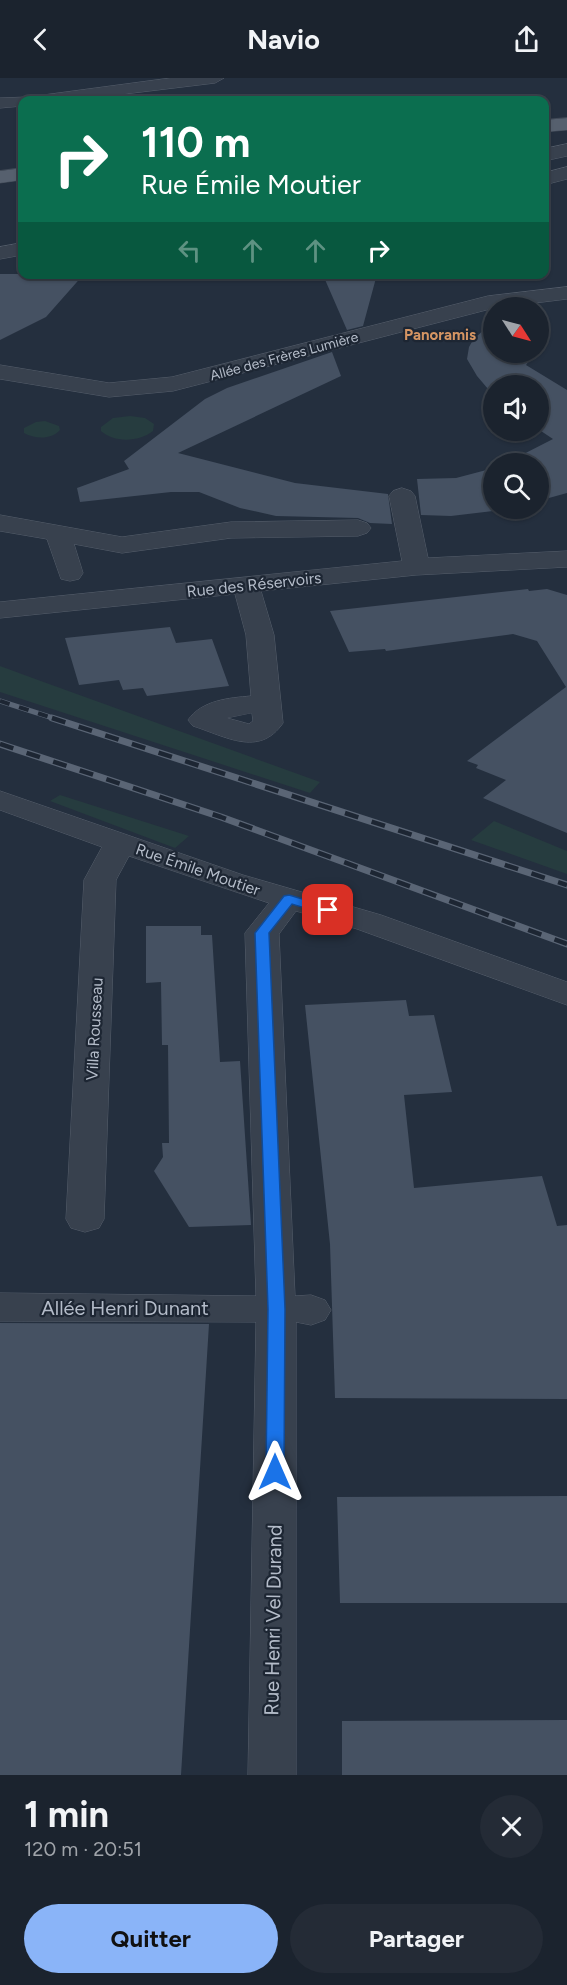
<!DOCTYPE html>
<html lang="fr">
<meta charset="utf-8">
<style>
:root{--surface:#1b232e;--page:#242b36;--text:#f1f3f6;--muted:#a0a4aa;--line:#39404a;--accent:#8ab4f8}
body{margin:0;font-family:Figtree,sans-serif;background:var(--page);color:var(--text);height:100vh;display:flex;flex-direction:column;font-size:22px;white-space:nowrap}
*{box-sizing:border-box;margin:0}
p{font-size:20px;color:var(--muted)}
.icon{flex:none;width:33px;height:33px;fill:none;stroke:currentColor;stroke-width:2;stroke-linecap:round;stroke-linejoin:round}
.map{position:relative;height:1697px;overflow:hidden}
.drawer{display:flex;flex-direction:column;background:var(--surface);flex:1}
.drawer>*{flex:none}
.guide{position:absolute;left:18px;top:18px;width:531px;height:183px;border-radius:12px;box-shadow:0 2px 4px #0004,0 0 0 2px var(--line);background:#0b6e4f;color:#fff;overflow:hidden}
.needle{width:39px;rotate:126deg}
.buttons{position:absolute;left:483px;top:219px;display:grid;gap:12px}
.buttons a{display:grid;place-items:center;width:66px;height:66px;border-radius:50%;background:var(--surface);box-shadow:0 2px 4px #0004,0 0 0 2px var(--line);font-size:30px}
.pin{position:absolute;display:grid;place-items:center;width:51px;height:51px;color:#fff;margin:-26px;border-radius:12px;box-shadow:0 3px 9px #0006}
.me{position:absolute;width:66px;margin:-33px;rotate:0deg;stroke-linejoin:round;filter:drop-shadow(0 0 4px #0008)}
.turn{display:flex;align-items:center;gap:21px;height:126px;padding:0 24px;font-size:27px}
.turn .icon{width:78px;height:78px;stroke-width:2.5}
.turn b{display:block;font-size:42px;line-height:51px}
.lanes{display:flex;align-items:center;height:57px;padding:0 24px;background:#0003;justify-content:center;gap:30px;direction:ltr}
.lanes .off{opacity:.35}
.round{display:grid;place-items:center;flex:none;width:63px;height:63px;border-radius:32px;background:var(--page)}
.head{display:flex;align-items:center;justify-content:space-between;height:102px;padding:0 24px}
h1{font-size:36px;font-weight:700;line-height:45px}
.cta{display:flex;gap:12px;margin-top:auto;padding:12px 24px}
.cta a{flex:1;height:69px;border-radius:36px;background:var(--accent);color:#111;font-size:24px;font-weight:700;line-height:69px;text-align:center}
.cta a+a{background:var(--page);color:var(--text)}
header{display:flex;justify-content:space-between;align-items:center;height:78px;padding:0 24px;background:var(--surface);font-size:27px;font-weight:700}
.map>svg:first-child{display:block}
</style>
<header><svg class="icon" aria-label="back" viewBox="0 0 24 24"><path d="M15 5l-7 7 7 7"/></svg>Navio<svg class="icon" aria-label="share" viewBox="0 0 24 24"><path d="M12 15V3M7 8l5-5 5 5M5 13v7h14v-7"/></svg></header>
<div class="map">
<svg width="567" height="1697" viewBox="0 0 567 1697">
<rect width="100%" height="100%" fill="#242f3e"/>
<path fill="#263c3f" d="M130,338L145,340L154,346L153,353C139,364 114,365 101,353V349L113,340Z
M45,343L59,348L60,352C51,362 35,361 24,355V350L36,344Z
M0,588L38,602L320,704L310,715L0,614Z
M60,717L189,758L175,770L50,723Z
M494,743L567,773V796L471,762Z"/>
<path fill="#455162" d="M0,196H84L46,239L0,262Z
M323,197L376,200L363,248L347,252Z
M492,244L494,274H536L526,287L567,312V415L538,423V386H504L553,361L538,351V308H494V318L477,298L467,281L469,269L473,262Z
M332,274L341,298L178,375L295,405L388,416L392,446L370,445L358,440L276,438L240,430L199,414H171L80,424L77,410L129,391L124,383L205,321L227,310Z
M494,390V430H519L451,438L421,437L417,401L456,400Z
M528,511L529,513L547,511L567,517V755L483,720L506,702L476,690L478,687L467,683L566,609L537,563L513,556L386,573L385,571L349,574L330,533Z
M170,549L176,565L212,561L229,608L147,618L143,610L123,612L119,602L79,607L65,560Z
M146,848H201V857H212L220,984L240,983L251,1147L189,1149L154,1093L163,1079L162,1065H169L168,967H162L161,904L146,905Z
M406,922L409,938L434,937L452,1014L404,1017L414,1110L542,1098L557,1148L567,1147V1321L335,1320L330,1166L305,927Z
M0,1245L209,1246L181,1697H0Z
M567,1418V1525H340L337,1419Z
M567,1642V1697H342V1643Z"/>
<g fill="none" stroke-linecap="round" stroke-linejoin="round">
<defs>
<path id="minor" d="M171,0H224L215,5L75,22H22V28L0,30V20L28,19Z
M567,66V78L544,83V71Z
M567,89V101L544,107V95Z
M22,165V177L0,181V169Z
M567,209V221L494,230L173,313L109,319L0,301V287L109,305L172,299L488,218Z
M402,410L411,413L415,418L428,480L567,473V489L416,497L261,513L274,557L283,645C259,680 225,658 193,648L188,642C202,622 229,620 251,618L246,557L235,516L0,540V524L402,483L389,418L393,413ZM252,635L253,643L249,646L227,640Z
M0,437L122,459L231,444L358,442L367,445L371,450L367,455L358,458L231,460L122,475L74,466L83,495L79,501L70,503L61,501L47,461L0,453Z
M0,713L243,797L381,837L567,904V927L357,851L296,833L279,856L295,1218L311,1217L325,1222L331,1232L325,1242L311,1247L296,1244V1697H248L256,1244L0,1243V1215L256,1218L245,855L269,825L129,778L116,802L104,1141L99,1150L85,1154L71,1150L66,1141L84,802L102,769L0,732Z"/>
<path id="major" d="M567,40V52L544,54V42Z
M22,90V102L0,105V93Z"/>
</defs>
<use href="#minor" stroke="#565f6c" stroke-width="1"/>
<use href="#major" stroke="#414a57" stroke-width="1"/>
<use href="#minor" fill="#38414e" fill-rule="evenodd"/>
<use href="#major" fill="#56606e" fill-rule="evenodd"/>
<defs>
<path id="rail-far1" d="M0,623L56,641"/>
<path id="rail" d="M52,640L567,807
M0,666L221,739L567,866"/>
</defs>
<use href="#rail-far1" stroke="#5a6575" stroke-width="5"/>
<use href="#rail" stroke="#5a6575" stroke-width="7"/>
<use href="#rail-far1" stroke="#1d2633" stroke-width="4" stroke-dasharray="10" stroke-linecap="butt"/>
<use href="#rail" stroke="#1d2633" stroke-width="4.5" stroke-dasharray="14" stroke-linecap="butt"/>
</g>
<path fill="#1a73e8" stroke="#114b97" stroke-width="1.5" d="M289,817L333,830L335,832L328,837L292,826L269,855L285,1231L284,1394L281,1399H268L266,1394L268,1231L255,855L284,818Z"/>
<g text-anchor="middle" stroke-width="4.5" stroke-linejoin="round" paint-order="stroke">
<g font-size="14" fill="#b4bcc9" stroke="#1d2633">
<text transform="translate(284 278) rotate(-15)" y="5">Allée des Frères Lumière</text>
</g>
<g font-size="15" font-weight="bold" fill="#d59563" stroke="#1d2633">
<text x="440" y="262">Panoramis</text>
</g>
<g font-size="16" fill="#b4bcc9" stroke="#1d2633">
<text transform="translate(254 506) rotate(-6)" y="6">Rue des Réservoirs</text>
<text transform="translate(198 791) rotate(19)" y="6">Rue Émile Moutier</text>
<text transform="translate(94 951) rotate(-87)" y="6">Villa Rousseau</text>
</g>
<g font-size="20" fill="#b4bcc9" stroke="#1d2633">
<text x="125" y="1237">Allée Henri Dunant</text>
<text transform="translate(273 1542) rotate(-89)" y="7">Rue Henri Vel Durand</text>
</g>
</g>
</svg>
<div class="buttons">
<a><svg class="needle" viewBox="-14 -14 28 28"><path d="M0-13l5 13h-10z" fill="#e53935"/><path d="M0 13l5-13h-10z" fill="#a0a4aa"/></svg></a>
<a><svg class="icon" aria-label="sound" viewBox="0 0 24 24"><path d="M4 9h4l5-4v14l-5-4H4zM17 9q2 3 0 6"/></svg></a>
<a><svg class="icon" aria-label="search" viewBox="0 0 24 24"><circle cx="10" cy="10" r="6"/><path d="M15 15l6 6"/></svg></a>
</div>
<div class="pin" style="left:328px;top:832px;background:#d93025"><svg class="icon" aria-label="arrive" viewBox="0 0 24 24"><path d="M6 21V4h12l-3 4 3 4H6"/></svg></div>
<svg class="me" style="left:275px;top:1394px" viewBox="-20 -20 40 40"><path d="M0-17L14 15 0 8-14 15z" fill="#1a73e8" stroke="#fff" stroke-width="4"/></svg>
<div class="guide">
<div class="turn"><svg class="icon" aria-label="right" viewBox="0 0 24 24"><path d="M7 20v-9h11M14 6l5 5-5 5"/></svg><div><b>110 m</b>Rue Émile Moutier</div></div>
<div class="lanes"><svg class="icon off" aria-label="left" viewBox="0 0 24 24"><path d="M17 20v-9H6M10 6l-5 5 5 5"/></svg><svg class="icon off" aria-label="ahead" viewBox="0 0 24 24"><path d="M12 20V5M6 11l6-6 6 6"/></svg><svg class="icon off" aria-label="ahead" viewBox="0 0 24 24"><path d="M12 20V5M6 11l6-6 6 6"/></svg><svg class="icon" aria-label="right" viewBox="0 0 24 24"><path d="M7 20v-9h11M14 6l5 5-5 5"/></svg></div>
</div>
</div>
<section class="drawer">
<div class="head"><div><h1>1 min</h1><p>120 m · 20:51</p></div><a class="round"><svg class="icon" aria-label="close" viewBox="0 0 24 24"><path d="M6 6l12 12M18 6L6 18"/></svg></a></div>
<div class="cta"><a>Quitter</a><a>Partager</a></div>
</section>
